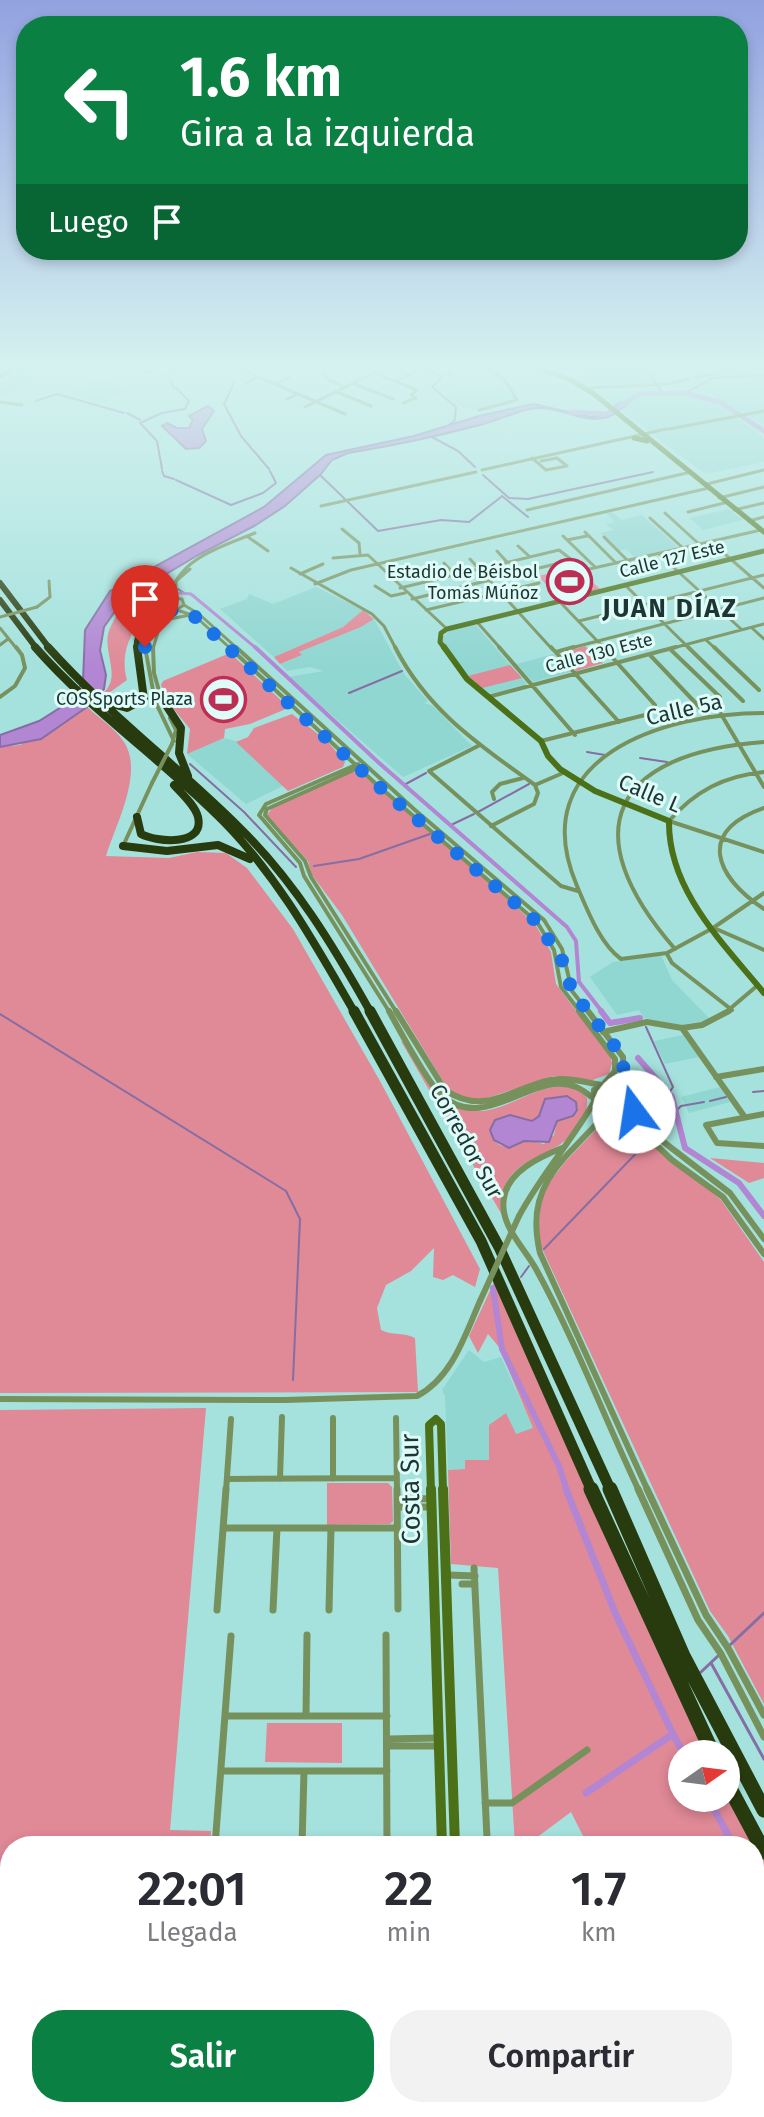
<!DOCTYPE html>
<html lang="es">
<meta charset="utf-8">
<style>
:root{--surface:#fff;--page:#f2f2f3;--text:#2b2b33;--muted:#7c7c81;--accent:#0b8043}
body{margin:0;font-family:"Fira Sans",sans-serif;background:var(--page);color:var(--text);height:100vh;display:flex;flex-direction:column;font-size:30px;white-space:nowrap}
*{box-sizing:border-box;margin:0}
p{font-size:26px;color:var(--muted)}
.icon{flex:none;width:44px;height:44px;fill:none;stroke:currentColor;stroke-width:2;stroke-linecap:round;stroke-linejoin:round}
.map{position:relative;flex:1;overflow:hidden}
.sheet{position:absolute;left:0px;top:1836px;width:764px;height:282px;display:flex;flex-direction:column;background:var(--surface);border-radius:32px 32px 0 0;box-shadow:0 4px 12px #0003}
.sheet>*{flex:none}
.top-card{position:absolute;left:16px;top:16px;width:732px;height:244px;border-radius:32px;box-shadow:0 4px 12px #0003;background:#0b8043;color:#fff;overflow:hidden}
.needle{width:52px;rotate:76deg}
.fabs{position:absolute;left:668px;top:1740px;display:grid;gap:16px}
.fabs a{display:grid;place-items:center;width:72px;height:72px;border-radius:50%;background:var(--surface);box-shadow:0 4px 12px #0003;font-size:40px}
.pin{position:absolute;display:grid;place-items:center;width:68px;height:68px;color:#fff;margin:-82px -34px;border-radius:50% 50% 50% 0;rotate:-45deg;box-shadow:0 0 8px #0007}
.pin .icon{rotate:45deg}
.me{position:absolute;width:88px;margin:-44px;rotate:346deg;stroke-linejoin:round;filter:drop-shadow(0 0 6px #0008)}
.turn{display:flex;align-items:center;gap:28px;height:168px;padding:0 32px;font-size:36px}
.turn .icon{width:104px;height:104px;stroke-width:2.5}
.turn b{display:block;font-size:56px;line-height:68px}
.then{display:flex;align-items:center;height:76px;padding:0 32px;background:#0003;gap:16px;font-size:30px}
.eta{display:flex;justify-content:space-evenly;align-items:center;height:136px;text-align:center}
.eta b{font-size:48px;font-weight:600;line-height:56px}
.cta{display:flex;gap:16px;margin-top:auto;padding:16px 32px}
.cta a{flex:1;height:92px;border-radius:32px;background:var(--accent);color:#fff;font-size:32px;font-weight:600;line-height:92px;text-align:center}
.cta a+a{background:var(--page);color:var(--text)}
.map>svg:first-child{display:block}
</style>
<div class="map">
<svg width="764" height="2117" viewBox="0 0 764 2117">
<rect width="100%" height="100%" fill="#a5e2dd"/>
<path fill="#90d6d1" d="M16,370L45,378L0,398V378Z
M585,370H645L662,391L712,402L727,410L764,438V462L705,474L601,395L572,377L584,375Z
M738,370H764V425L711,394L666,389L665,386Z
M100,378L129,389L100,404L71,393Z
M504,383L515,399L472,410L458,406L445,394Z
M729,509L743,520L703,530L690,518Z
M612,512L622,520L642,515L678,547L634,557L626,549L619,551L600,533L613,530L606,524L615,522L606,513Z
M316,587L363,610L343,627L274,657L220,609L247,599L249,594L273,604Z
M374,619L404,674L428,701L424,703L433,706L472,746L403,777L288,677L324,671L310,667L287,671L280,664L301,656L298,652L361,627Z
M475,624L527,684L489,694L461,669L441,639L449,631Z
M554,654L570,672L533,682L517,664Z
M224,738L236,741L285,785L246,804L187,754Z
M661,955L672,980L711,1020L680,1025L644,1018L639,1010L617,1015L590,977L613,962Z
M683,1035L699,1057L665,1064L654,1041Z
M720,1087L730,1102L689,1113L681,1097Z
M469,1350L484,1362L501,1357L544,1452L503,1467L448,1470L445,1396L442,1390Z"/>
<path fill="#e08997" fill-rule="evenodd" d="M576,567L600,589L561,600L538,576Z
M132,599L153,602C136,624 118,650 127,680L109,693L118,701L111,702L102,694C122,679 104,654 108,634C111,622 120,611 127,601Z
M363,610L374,619L361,627L299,652L302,655L280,664L274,657L343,627Z
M585,646L603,663L576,671L562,656L564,652Z
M230,653L285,704L286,709L250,724L225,729L224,738L187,754L190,729L172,707L161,685L163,681Z
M510,665L522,678L482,688L468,676Z
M87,707C99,718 115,728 124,742C144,772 116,824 106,856L169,858L197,852L226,853L247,868L293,929L380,1081L480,1269L475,1287L453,1275L443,1280L433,1277L434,1248L411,1271L386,1285L377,1308L381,1330C393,1336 404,1332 415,1338L418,1392L0,1393V747L20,745Z
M292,714L327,741L345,762L343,767L288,791L236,742L248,737L254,728Z
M352,772L361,773L456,853L535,924L551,952L556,984L610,1056L612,1063L609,1074L590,1081L554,1076L478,1101L454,1094L446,1086L342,915L312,875L308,861L267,815L273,807Z
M401,1041C431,1058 422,1109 478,1111C512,1112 559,1065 587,1098C588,1107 585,1115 581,1122C556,1167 497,1149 502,1215L436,1101L440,1099L436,1094L432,1095ZM576,1102L578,1110L572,1116L557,1121L554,1135L544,1144C538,1143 530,1140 524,1141C511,1144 505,1152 494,1140L495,1120L510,1115L532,1121L539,1116L541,1107Z
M607,1118L622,1119L630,1124L721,1200L764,1262V1704L728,1636L710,1611L538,1240L541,1193L565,1162Z
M710,1158L764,1163V1178L749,1183Z
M495,1280L708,1754H682V1798H726V1788L764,1860V2117H721L716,2108H754V1846H588L571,1812L532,1841L515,1846L498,1568L451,1564L448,1470L465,1469V1460H489V1425L506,1413L516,1434L533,1428L499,1347L488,1334L478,1353L469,1336Z
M206,1408L170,1830L211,1831L210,1846H10V2108H146V2117H0V1410Z
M327,1483H388L392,1487L393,1521L390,1524L327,1525Z
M267,1723H342V1763L265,1762Z
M513,2108H612L616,2117H513Z"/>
<path fill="#b286d3" stroke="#856ea3" stroke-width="2" d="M633,400C624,405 619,413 608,417C580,425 558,403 530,409C511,413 494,422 476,426C434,437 391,446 348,453L332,460L320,475L285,506L256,525L198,555L123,600L104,627L100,650L106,675L104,689L87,707L41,739L0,747V735L39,721L69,702L83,682L85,630L110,591L264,507L326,455L414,436L479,416L533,404L592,417L605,414L619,403Z
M208,406L214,411L202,429L206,441L199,448L186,449L162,426L167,423L177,428H189L193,420L189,416Z
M567,1096L576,1102L577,1110L573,1116L557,1121L549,1142L524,1141L509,1148L494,1140L490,1130L495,1120L510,1115L532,1121L539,1116L545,1099Z"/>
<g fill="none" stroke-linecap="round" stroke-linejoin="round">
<path stroke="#856ea3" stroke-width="2" d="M172,370L167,374L174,388
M428,370L442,377L432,387L456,407L455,418
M647,370L662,392
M234,383L224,404L241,436L269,469
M685,393L713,378L764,375
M36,401L57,394L124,413
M127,413L140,420
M448,426L455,420
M432,437L458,451L475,467
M162,469L157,441L140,423L162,413L185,409L189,401L176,388
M162,471L164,476L174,479
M320,475L378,531L441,520L469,522L501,497
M483,475L509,498L528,499L653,472
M176,480L231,505L263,493L276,483L270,471
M502,496L528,517
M178,589L184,593
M349,693L402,671
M587,752L605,755
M640,758L667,762
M190,764L244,812L296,867
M404,785L426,773
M478,812L529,784
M451,825L474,814
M314,866L359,859L430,834
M0,1014L286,1191L300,1219L293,1380
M646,1027L673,1087L669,1093
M753,1092L764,1091
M710,1101L726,1097
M657,1130L681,1106L704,1102
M544,1249L647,1142
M521,1277L529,1266"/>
<path stroke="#856ea3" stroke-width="3" d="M730,1645L764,1613
M711,1663L764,1759
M701,1672L719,1655"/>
<path stroke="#b286d3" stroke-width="3" d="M140,583L155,593H167
M180,593L191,594L257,649"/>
<path stroke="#b286d3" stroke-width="4" d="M255,647L378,762L567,927L576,941L579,982L603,1013"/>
<path stroke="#b286d3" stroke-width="6" d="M601,1011L610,1023L640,1018
M638,1058L672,1097L685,1148L739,1183L764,1216
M493,1288L502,1349L559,1466L567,1491"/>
<path stroke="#b286d3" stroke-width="7" d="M566,1489L616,1615L673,1734
M586,1793L673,1734L684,1754
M708,1798L734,1846
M754,1883L764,1902"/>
<path stroke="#b286d3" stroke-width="5" d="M571,412L608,414L639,394L685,393L720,402L764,431"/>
<path stroke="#77915d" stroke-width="3" d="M143,370L151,373
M242,370L345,414
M323,371L327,379L344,387
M375,373L417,390L411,395L416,398L403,403
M448,375L454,373L450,370
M695,378L729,370
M397,381L417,370
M246,383L258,377
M276,384L290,377
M354,384L393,399
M586,388L666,384L689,379
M337,392L371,406
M287,399L298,394
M0,402L22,405
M305,407L380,370
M479,410L517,400L504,379L489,370
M669,429L764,411
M648,433L666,429
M532,458L546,470L567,466L557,458L541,461
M482,470L649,433
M707,484L764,470
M719,498L764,487
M321,506L476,472
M527,510L691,472
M734,510L764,503
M688,512L728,502
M665,513L699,544
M650,518L683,548
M749,521L764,517
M342,529L359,543L360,554
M585,532L616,563
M563,536L595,567
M248,537L268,551
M604,537L635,568
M567,540L587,536
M711,542L764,588
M518,546L529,556
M497,551L507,562
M660,555L741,629
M333,558L368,555L447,629
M470,559L552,649
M444,563L454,574
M291,568L372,614L384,626L396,649
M420,569L430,580
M300,574L323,564
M315,584L351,570L709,488
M625,585L690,649
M375,586L391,596L405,593
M400,588L559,550L585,570L761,530
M176,597V581L190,569
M169,598C178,558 221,547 255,533
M169,598L182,599L184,605L176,610L164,609L160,604Z
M412,599L572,560
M560,602L605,649
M184,605L199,614L238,649
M37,607L50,597L49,581
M177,610L195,616L231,649
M426,610L539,583
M165,620L190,615
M579,621L764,575
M477,622L501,649
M0,628L17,649
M752,628L764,639
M706,640L716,649
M0,645L8,639
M145,649L149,634L164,609
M153,649L158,632L171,611
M567,649L764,598
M669,649L764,624"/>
<path stroke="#77915d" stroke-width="4" d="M145,647L155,701L174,741
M153,647L154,673L161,698
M229,647L375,783L537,922L554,950L561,987L581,1013
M236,647L415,810L544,920L562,949L572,991L589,1013
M395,647C427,710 479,745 535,785L538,793L534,804L491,826
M499,647L575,735
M551,647L619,722
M688,647L743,701
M714,647L759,690
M671,650L720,697
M556,652L574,647
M650,655L708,716
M0,697L15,686L25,668L22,655L16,647
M488,697L676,647
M764,713C664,713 522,757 577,886C587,909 600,944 621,959L667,953L713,928L764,893
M721,714L764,787
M170,718L176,730L172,744
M541,741L645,715L655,705L603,647
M478,746L429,771L561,886L578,891
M358,764L266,804L259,815L300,863L304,876L390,1013
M358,768L267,809L265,815L305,861L311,877L397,1013
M764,772C724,776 695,791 669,821L764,852
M535,785L563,773
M494,799L492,792L500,784L523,778
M764,808C696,832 715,876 764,909
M123,846L152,783
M714,928L764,950
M675,949C572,831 613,753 764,742
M667,954L672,963L732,1010
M725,1013L758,985"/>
<path stroke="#77915d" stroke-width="6" d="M389,1011C400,1031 427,1082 441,1095C486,1135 533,1069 576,1087C582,1089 587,1094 592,1097
M396,1011L445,1090C485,1117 511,1088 551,1080C568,1077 585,1082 601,1085
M579,1011L615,1059V1071L604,1084
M588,1011L623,1057L624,1088
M682,1028L744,1116
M603,1032L647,1022L682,1028L702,1025L729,1011
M716,1077L764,1069
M609,1083C620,1085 629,1089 631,1101L625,1110L608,1112L594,1102V1090Z
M631,1101L648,1130L730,1193L764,1239
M613,1113L633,1123L672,1160L723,1197L764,1254
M764,1114L706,1125L717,1143L764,1146
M562,1148C540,1157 508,1171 504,1198C499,1225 524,1247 536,1269C574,1338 605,1419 639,1491
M565,1157C538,1187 531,1214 540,1253L648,1491
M565,1157L607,1113
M519,1216C541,1175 571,1142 594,1102
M0,1399L285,1400L417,1396C452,1378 465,1335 480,1301
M333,1418V1479
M396,1418L397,1491
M227,1479L396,1478
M280,1479L282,1417
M226,1491L231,1419"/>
<path stroke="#77915d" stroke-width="7" d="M397,1489L398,1609
M638,1489L698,1620L721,1654L764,1737
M647,1489L706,1615L728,1648L764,1715
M397,1498L432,1499
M397,1507H431
M223,1528H397
M474,1568L487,1838
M448,1575L475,1576
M462,1584H475
M217,1610L226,1489
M273,1610L277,1528
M329,1610L331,1528
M386,1635L387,1846
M225,1716H387
M306,1716L307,1635
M387,1739L438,1738
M387,1746H438
M221,1771H387
M485,1803H512L587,1750
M215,1846L231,1636
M302,1846L304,1771
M261,2108V2117
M405,2108L406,2117
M645,2108L649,2117
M683,2108L688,2117
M465,2114L504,2115
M184,2117L185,2108
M336,2117L337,2108"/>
<path stroke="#4b7017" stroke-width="5" d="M543,370L571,380L594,394L764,532
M0,376L12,370
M634,438L647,441
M445,649L440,642L441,633L447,629L764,551"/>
<path stroke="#4b7017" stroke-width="6" d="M444,647L467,679L541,741L548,756L560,769L595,791L669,821C668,890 723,943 764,993"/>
<path stroke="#4b7017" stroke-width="8" d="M431,1491L429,1425L436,1419L441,1424L443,1491"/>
<path stroke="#4b7017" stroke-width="10" d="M431,1489L442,1846
M443,1489L455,1846
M449,2108L450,2117
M464,2108V2117"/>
<path stroke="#283b0f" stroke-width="6" d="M0,583L50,649
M0,600L37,649
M137,649C135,633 144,629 157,621"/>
<path stroke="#283b0f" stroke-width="8" d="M35,647C92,712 164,761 224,822C279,878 316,946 355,1013
M48,647C107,713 178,766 240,828C295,882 334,947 371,1013
M160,696L181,728L179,753L188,776
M108,703L127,708L144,699L137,647
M137,817L141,834C156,842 205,847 198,817C195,805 182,794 174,785
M123,846L167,851L218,845L250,859"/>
<path stroke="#283b0f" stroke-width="11" d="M354,1011L481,1241L592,1491
M370,1011L499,1247L611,1491"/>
<path stroke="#283b0f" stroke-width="15" d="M591,1489L713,1754
M610,1489L683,1656L764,1810
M726,1781L764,1852"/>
<path stroke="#77915d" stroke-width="3" d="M0,617L37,607"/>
<path stroke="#77915d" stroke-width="4" d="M152,783L172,744"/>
<path stroke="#77915d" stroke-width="6" d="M480,1301L519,1216"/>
</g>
<linearGradient id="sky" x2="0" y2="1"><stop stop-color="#92a2e0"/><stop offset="0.55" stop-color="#d6f2f0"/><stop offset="1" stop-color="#d6f2f0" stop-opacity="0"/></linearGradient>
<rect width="764" height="667" fill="url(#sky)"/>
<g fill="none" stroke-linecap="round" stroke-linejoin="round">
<path stroke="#1a73e8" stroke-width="14" stroke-dasharray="0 25.2" d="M145,647L149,634L164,609L192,614L375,783L537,922L563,962L572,991L623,1057L624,1088L630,1097L634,1112"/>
</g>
<defs>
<symbol id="stadium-ring" viewBox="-11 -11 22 22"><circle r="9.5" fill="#dffcf9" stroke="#bd2e55" stroke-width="1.5"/><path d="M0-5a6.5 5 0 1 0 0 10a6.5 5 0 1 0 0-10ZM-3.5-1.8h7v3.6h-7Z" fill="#bd2e55"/></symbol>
</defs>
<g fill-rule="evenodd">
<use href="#stadium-ring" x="544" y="556" width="51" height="51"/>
<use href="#stadium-ring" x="198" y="674" width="51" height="51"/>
</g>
<g text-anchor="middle" stroke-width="6" stroke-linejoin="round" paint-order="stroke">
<g font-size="18" fill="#1d3533" stroke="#dffcf9">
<text transform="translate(672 559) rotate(-14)" y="6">Calle 127 Este</text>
<text transform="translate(599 653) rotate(-15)" y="6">Calle 130 Este</text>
</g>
<g font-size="18" fill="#1d3533" stroke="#dffcf9" text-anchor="end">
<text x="538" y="578">Estadio de Béisbol<tspan x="538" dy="21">Tomás Múñoz</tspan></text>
<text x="193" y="705">COS Sports Plaza</text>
</g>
<g font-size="22" fill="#1d3533" stroke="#dffcf9">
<text transform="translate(684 709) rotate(-13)" y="8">Calle 5a</text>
<text transform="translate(650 793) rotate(23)" y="8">Calle L</text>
<text transform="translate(467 1141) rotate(61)" y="8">Corredor Sur</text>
</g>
<g font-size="26" font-weight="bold" letter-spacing="2" fill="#1d3533" stroke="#dffcf9">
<text x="670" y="617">JUAN DÍAZ</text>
</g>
<g font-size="26" fill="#1d3533" stroke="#dffcf9">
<text transform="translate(410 1489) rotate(-91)" y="9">Costa Sur</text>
</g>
</g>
</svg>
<div class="fabs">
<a><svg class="needle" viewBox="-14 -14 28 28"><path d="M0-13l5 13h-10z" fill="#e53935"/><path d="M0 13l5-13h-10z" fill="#7c7c81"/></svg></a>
</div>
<div class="pin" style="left:145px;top:647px;background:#d93025"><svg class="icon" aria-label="arrive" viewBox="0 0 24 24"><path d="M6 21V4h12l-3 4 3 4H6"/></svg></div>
<svg class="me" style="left:634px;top:1112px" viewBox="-20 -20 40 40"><circle r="19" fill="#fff"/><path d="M0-13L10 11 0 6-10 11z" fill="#1a73e8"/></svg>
<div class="top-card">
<div class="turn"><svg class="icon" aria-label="left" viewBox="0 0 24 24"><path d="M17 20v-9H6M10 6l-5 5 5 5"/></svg><div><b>1.6 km</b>Gira a la izquierda</div></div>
<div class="then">Luego<svg class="icon" aria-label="arrive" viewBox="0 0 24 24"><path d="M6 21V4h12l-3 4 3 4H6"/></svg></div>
</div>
<section class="sheet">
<div class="eta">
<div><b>22:01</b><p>Llegada</p></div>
<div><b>22</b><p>min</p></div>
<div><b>1.7</b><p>km</p></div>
</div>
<div class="cta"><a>Salir</a><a>Compartir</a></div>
</section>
</div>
